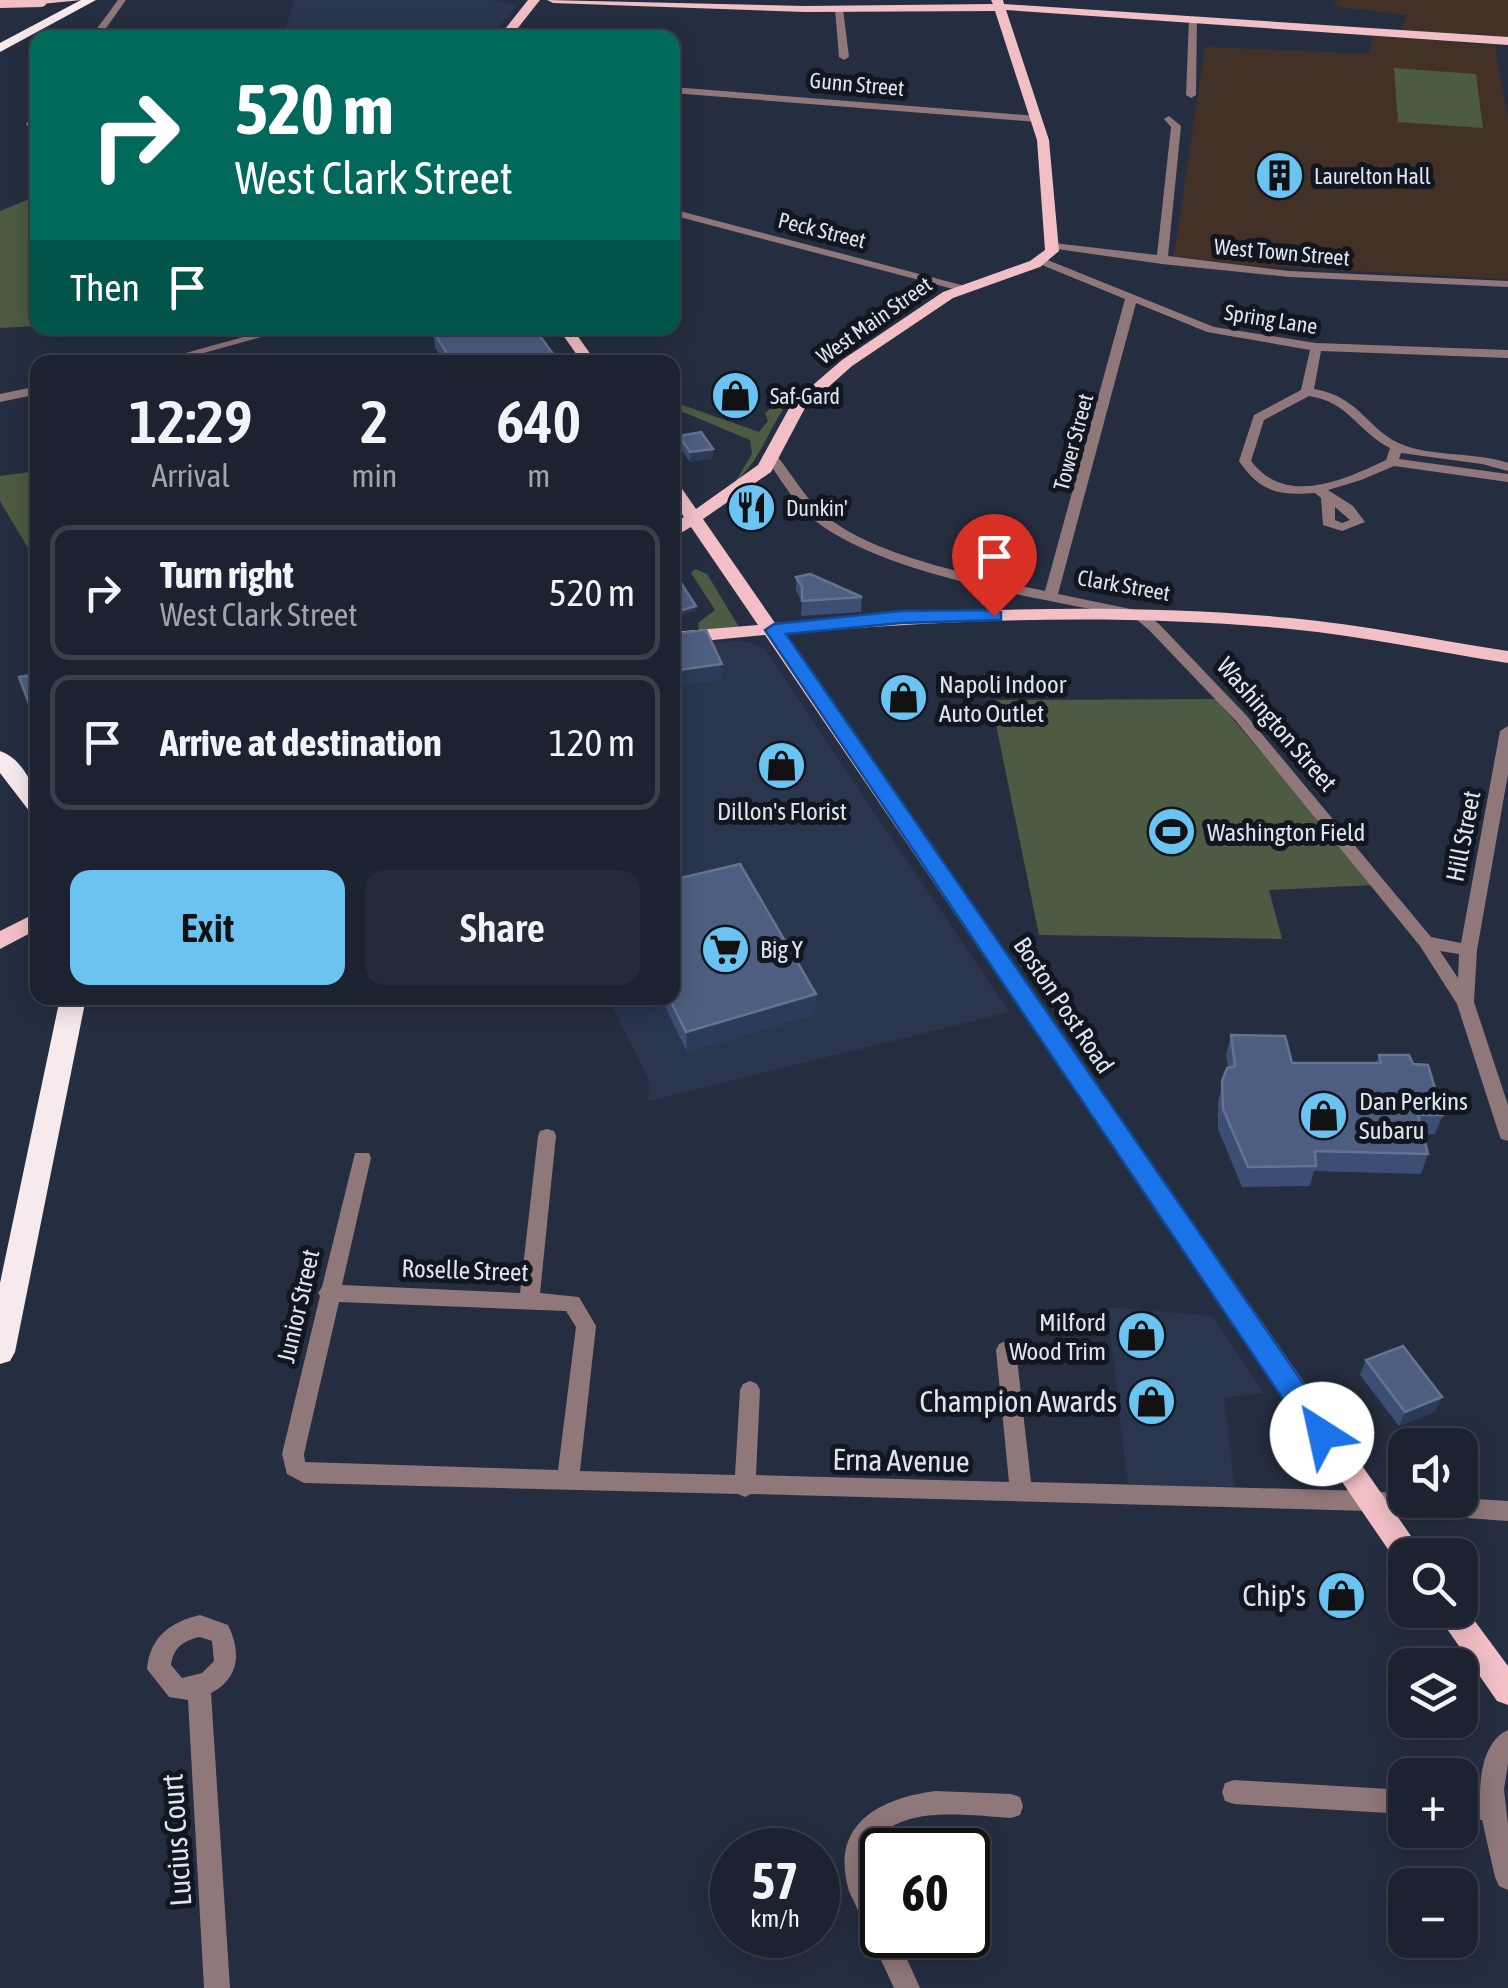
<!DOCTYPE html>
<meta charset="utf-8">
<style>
:root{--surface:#1c2230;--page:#252a38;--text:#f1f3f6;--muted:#a0a4ab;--line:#3a3f4c;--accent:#6ac3f1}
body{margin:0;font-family:"Asap Condensed",sans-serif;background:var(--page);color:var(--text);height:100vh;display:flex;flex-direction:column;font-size:38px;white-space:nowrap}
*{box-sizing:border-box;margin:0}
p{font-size:32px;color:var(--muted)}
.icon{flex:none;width:55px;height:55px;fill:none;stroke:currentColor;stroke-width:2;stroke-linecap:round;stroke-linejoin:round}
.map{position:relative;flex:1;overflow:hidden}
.drawer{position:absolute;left:30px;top:355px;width:650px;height:650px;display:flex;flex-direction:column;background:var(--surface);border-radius:20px;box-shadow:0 5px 25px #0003,0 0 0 2px var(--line)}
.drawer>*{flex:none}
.hud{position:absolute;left:30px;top:30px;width:650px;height:305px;border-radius:20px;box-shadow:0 5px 25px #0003,0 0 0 2px var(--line);background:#00695c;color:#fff;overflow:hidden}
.fabs{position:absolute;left:1388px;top:1428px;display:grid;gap:20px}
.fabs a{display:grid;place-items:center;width:90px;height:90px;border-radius:20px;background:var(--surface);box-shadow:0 5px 25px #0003,0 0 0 2px var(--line);font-size:50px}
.speed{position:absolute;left:710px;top:1828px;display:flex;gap:20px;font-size:50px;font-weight:700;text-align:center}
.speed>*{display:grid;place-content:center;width:130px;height:130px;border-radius:50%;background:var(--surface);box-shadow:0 5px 25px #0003,0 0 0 2px var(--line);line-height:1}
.speed small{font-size:25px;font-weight:400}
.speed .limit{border:5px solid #111;border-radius:15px;background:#fff;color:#111}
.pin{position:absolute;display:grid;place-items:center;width:85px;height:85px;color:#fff;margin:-102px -42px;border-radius:50% 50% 50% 0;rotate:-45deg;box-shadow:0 0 10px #0007}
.pin .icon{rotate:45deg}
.me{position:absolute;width:110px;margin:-55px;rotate:325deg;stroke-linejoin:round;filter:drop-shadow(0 0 8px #0008)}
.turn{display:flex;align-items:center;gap:35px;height:210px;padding:0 40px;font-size:45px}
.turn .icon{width:130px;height:130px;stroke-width:2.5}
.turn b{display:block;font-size:70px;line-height:85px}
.then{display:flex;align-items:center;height:95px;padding:0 40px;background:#0003;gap:20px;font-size:38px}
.eta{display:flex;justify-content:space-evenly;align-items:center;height:170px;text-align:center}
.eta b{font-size:60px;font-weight:600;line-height:70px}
.action{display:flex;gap:20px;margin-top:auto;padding:20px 40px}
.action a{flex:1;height:115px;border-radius:20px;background:var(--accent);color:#111;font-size:40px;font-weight:600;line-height:115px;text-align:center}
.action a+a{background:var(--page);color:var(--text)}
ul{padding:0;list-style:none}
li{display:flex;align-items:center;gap:30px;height:135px;margin:0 20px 15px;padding:0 20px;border:5px solid var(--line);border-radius:20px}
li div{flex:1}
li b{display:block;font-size:38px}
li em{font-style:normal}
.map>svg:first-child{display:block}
</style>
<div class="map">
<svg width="1508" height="1988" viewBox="0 0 1508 1988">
<rect width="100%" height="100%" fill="#252e40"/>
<path fill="#29364e" d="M294,0H491L517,5L491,37L283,38Z
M744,641L764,648L1009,1012L648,1101L650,1082L608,998H672L673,645Z
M1107,1307L1212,1316L1263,1393L1224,1398L1235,1489L1128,1484Z"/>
<path fill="#433128" d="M1338,0H1508V39L1400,32L1407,15L1333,6Z
M1373,36L1495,45L1508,119V279L1255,266L1174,256L1205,47L1369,54Z"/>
<path fill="#4c5b41" d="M1394,68L1476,74L1483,128L1398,122Z
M37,196V326L0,328V211Z
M799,386L803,387C771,413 767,455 735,482L752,454L750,440L683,412L673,414L674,402L759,432L768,421L765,413Z
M37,471H38L37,563L0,501V476Z
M695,569L707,574L739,627L699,630L698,623L715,610L691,573Z
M1216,699L1374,885L1269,890L1282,939L1039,935L991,700Z"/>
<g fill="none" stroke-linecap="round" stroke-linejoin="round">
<path fill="#90777a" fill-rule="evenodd" d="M118,0H126L99,38H90Z
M839,6L843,9L849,57L844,60L839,57L835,9Z
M1193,16L1197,19L1196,95L1191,98L1186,95L1189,19Z
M672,87L1037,116L1042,119L1037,122L672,93Z
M38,109V138L26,124Z
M1169,116L1181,126L1168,256L1289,271L1508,281V287L1289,277L1162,264L1050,248L1049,246L1054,243L1157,255L1171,127L1164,119Z
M672,209L965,286L967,288L961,291L672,215Z
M1037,259H1045L1214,327L1316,343L1508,350V358L1321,351L1314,389C1362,397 1368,433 1406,446C1439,457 1475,452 1508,463V471L1482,464L1401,453L1399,459L1508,474V482L1394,466L1361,480L1328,490L1353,506L1365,522L1342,531L1323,525L1321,498L1315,493C1279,496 1260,492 1239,461L1254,415L1301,390L1310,350L1207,332L1136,303L1058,594L1145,612L1160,625L1246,715L1431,937L1461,943L1500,731L1508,726V774L1477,950L1474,1002L1508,1105V1141L1501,1139L1499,1134L1457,1004L1420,946L1236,721L1150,631L1135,618C1047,599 882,576 813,519C794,503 781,479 766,459L777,456C792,474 803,495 820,511C868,556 981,577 1045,591L1125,299L1037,263ZM1309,396C1349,402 1357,431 1390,448L1386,460C1344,480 1286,507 1251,461L1264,420ZM1335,507L1350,520L1342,523L1335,520ZM1440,951L1459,954L1458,978Z
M276,328H294L171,362H153Z
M38,386V394L0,402V394Z
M547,1129L554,1131L556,1136L540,1293L579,1297L596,1326L580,1471L735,1475L740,1390L743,1384L750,1381L757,1384L760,1390L756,1475L1009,1482L996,1350L999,1344L1006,1341L1013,1344L1016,1350L1031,1482L1369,1491L1405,1494V1500H1460V1498L1508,1501V1521L1369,1511L751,1494L745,1497L738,1494L304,1483L287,1474L282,1454L320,1296L318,1293L322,1287L355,1153H369L371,1158L342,1285L520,1293L538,1136L540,1131ZM339,1302L566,1311L576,1327L558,1470L305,1462L304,1454Z
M200,1615L228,1625C241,1652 240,1678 211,1693L230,1988H204L188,1700L169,1697L147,1669C150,1637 170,1622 200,1615ZM200,1637L212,1641L214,1661L202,1673L182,1678L171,1665C173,1648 184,1640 200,1637Z
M1508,1730V1764L1504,1789L1508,1825V1890L1499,1886L1495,1877L1482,1820L1460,1818V1794L1480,1795C1480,1773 1485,1740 1508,1730Z
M1234,1780L1405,1790V1814L1234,1804L1225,1801L1222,1792L1225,1783Z
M936,1791L1011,1794L1020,1797L1023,1806L1020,1815L1011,1818C961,1815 865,1799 871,1875C871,1886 878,1894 881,1904C884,1913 882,1925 882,1935H896L920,1988H894L849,1891C829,1824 880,1798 936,1791Z"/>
<path fill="#f2bfc6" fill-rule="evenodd" d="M36,0H82L41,4Z
M528,0H540L510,38H498Z
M547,0L805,6L993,4L991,0H1003L1004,4L1508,37V45L1006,10L1049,140L1059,251L1040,267L953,298L852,366L805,408L771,472L703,519L775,623C946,609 1119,602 1291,618C1363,625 1436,640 1508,651V663C1436,652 1363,636 1290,629C1122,613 951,619 783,634L1418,1546L1422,1555H1405V1567L1398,1564L765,635L672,644V632L758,625L691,527L672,538V525L684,517L672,500V482L678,483L696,509L758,465L792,403L842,360L943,292L1030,261L1045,250L1037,140L995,11L805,12L553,3Z
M558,328H572L596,362H582Z
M38,912V929L0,949V931Z
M1460,1601L1508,1666V1705L1497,1701L1434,1610H1460Z"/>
<path fill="#f7eaec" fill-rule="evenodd" d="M81,0H96L0,52V43Z
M0,751C24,759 38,791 38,814L30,812L0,773Z
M60,998H86L15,1352L10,1361L0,1364V1283Z"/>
<path stroke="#f2bfc6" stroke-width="12" d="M0,2L41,1"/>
</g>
<path fill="#3c4e73" d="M433,331L559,362H443L435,348Z
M679,436L713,449V458L690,462L679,446Z
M735,501L760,509L748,517L735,511Z
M796,577L862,597L861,612L801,616L802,601L796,591Z
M672,634L722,679L679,685L672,673Z
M816,994L815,1014L687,1052L661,998Z
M1231,1035L1292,1063H1376L1379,1055L1413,1064L1443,1115L1435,1134L1423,1135L1428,1154L1421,1174L1314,1171L1310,1186L1242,1187L1218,1129V1101L1228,1067L1226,1055Z
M1366,1360L1436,1411L1399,1426L1360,1375Z"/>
<path fill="#2c3b59" d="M713,449V458L690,462V452Z
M760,500V509L748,517V507Z
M696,606V611L682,615V610Z
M722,664V679L679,685V670Z
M816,994L815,1014L687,1052L686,1032Z
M1442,1397L1436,1411L1399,1426L1405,1412Z"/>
<path fill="#4e5e81" stroke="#647392" stroke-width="2.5" d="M348,31L422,37L343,38Z
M452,328H534L559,362H504L503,361L493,362H452L433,331Z
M701,432L713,449L690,452L679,436Z
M747,494L760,500L748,507L735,501Z
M672,569L696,606L682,610L672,594Z
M810,574L862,597L802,601V587L796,577Z
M706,630L722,664L679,670L672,659V634Z
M38,674V727L19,677Z
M740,864L816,994L686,1032L669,998H672V880Z
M1231,1035L1285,1036L1292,1063H1381L1379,1055H1409L1413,1064L1428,1065L1443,1115H1418L1428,1154L1315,1151L1316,1166L1248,1167L1223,1109L1222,1081L1227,1068L1235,1066Z
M1403,1346L1442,1397L1405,1412L1366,1360Z"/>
<path fill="#1a73e8" stroke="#114b97" stroke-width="2.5" d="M994,610L1001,612V620L901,623L786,634L1332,1425L1336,1434L1332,1442L1322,1445L1312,1442L765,630L774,624L901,611Z"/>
<defs>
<symbol id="building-disc" viewBox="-11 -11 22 22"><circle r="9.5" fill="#6ac3f1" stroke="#12161f"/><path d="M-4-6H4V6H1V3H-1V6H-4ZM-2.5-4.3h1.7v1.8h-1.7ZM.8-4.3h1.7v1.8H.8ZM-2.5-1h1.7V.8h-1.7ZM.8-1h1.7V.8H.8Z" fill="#111"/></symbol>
<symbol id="shop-disc" viewBox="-11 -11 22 22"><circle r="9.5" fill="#6ac3f1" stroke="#12161f"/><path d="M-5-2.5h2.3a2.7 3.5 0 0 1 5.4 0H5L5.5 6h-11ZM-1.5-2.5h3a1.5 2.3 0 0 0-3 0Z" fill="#111"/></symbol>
<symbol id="restaurant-disc" viewBox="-11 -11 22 22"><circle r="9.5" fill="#6ac3f1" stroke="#12161f"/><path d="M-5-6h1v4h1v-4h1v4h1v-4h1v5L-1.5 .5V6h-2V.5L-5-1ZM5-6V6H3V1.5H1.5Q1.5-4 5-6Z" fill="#111"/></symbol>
<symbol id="stadium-disc" viewBox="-11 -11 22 22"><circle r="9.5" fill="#6ac3f1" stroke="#12161f"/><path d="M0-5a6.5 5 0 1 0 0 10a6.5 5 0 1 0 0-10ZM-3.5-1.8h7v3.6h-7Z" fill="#111"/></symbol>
<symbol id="supermarket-disc" viewBox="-11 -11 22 22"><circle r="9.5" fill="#6ac3f1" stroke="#12161f"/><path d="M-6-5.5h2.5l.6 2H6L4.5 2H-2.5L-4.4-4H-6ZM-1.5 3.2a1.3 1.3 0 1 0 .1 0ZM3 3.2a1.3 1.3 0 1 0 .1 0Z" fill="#111"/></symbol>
</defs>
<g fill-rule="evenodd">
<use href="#building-disc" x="1252" y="148" width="55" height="55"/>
<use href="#shop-disc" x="708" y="368" width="55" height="55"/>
<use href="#restaurant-disc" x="724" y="480" width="55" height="55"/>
<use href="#shop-disc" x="876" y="670" width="55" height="55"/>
<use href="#shop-disc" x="754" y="738" width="55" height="55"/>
<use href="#stadium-disc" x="1144" y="804" width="55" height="55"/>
<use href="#supermarket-disc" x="698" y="922" width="55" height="55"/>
<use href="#shop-disc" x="1296" y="1088" width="55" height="55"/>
<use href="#shop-disc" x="1114" y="1308" width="55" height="55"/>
<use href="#shop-disc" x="1124" y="1374" width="55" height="55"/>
<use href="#shop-disc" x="1314" y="1568" width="55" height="55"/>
</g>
<g text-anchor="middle" stroke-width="10" stroke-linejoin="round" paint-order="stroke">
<g font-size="22" fill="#dee4f1" stroke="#12161f">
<text transform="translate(857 84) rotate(5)" y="8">Gunn Street</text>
<text transform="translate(822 230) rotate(14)" y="8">Peck Street</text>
<text transform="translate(1282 252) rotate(5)" y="8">West Town Street</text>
<text transform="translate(1271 319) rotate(9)" y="8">Spring Lane</text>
<text transform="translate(874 320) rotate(-35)" y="8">West Main Street</text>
<text transform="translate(1073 442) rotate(-75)" y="8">Tower Street</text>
<text transform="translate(1124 585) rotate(10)" y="8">Clark Street</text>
</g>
<g font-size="22" fill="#dee4f1" stroke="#12161f" text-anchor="start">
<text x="1314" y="184">Laurelton Hall</text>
<text x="770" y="404">Saf-Gard</text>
<text x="786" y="516">Dunkin'</text>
</g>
<g font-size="25" fill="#dee4f1" stroke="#12161f" text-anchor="start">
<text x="939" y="693">Napoli Indoor<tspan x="939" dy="29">Auto Outlet</tspan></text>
<text x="782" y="820" text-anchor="middle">Dillon's Florist</text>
<text x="1207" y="841">Washington Field</text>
<text x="760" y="958">Big Y</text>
<text x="1359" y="1110">Dan Perkins<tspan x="1359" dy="29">Subaru</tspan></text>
<text x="1106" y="1331" text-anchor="end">Milford<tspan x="1106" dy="29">Wood Trim</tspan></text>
</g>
<g font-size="25" fill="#dee4f1" stroke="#12161f">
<text transform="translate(1277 724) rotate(49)" y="9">Washington Street</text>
<text transform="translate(1463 836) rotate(-79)" y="9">Hill Street</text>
<text transform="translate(1064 1005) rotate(56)" y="9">Boston Post Road</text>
<text transform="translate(465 1270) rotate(2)" y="9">Roselle Street</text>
<text transform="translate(298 1306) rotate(-77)" y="9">Junior Street</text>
</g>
<g font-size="30" fill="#dee4f1" stroke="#12161f" text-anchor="end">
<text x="1117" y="1412">Champion Awards</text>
<text x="1306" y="1606">Chip's</text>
</g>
<g font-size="30" fill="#dee4f1" stroke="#12161f">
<text transform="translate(901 1461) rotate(1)" y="10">Erna Avenue</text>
<text transform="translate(177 1840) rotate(-94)" y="10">Lucius Court</text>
</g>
</g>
</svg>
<div class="fabs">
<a><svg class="icon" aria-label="sound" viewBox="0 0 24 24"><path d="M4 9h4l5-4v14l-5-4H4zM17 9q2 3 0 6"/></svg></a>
<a><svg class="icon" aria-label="search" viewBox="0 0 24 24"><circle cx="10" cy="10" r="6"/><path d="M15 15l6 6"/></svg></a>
<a><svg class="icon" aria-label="layers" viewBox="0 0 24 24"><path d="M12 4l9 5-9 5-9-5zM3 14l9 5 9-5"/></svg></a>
<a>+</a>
<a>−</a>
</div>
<div class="speed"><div>57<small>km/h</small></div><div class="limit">60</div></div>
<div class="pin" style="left:994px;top:616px;background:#d93025"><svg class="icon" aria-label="arrive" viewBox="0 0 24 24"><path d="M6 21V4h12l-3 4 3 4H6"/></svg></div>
<svg class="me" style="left:1322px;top:1434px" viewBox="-20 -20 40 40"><circle r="19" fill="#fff"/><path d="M0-13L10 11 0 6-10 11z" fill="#1a73e8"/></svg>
<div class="hud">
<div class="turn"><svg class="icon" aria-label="right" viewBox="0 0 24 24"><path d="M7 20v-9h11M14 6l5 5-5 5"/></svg><div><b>520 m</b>West Clark Street</div></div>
<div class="then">Then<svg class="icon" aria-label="arrive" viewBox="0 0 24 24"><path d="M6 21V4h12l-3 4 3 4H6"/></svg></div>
</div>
<section class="drawer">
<div class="eta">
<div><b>12:29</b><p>Arrival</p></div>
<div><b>2</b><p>min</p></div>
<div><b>640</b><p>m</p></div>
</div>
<ul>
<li><svg class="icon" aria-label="right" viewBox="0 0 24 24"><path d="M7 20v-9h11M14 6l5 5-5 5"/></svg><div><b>Turn right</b><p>West Clark Street</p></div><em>520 m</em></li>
<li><svg class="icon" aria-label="arrive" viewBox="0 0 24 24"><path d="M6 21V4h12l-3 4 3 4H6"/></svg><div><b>Arrive at destination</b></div><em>120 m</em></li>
</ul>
<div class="action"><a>Exit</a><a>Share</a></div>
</section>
</div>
